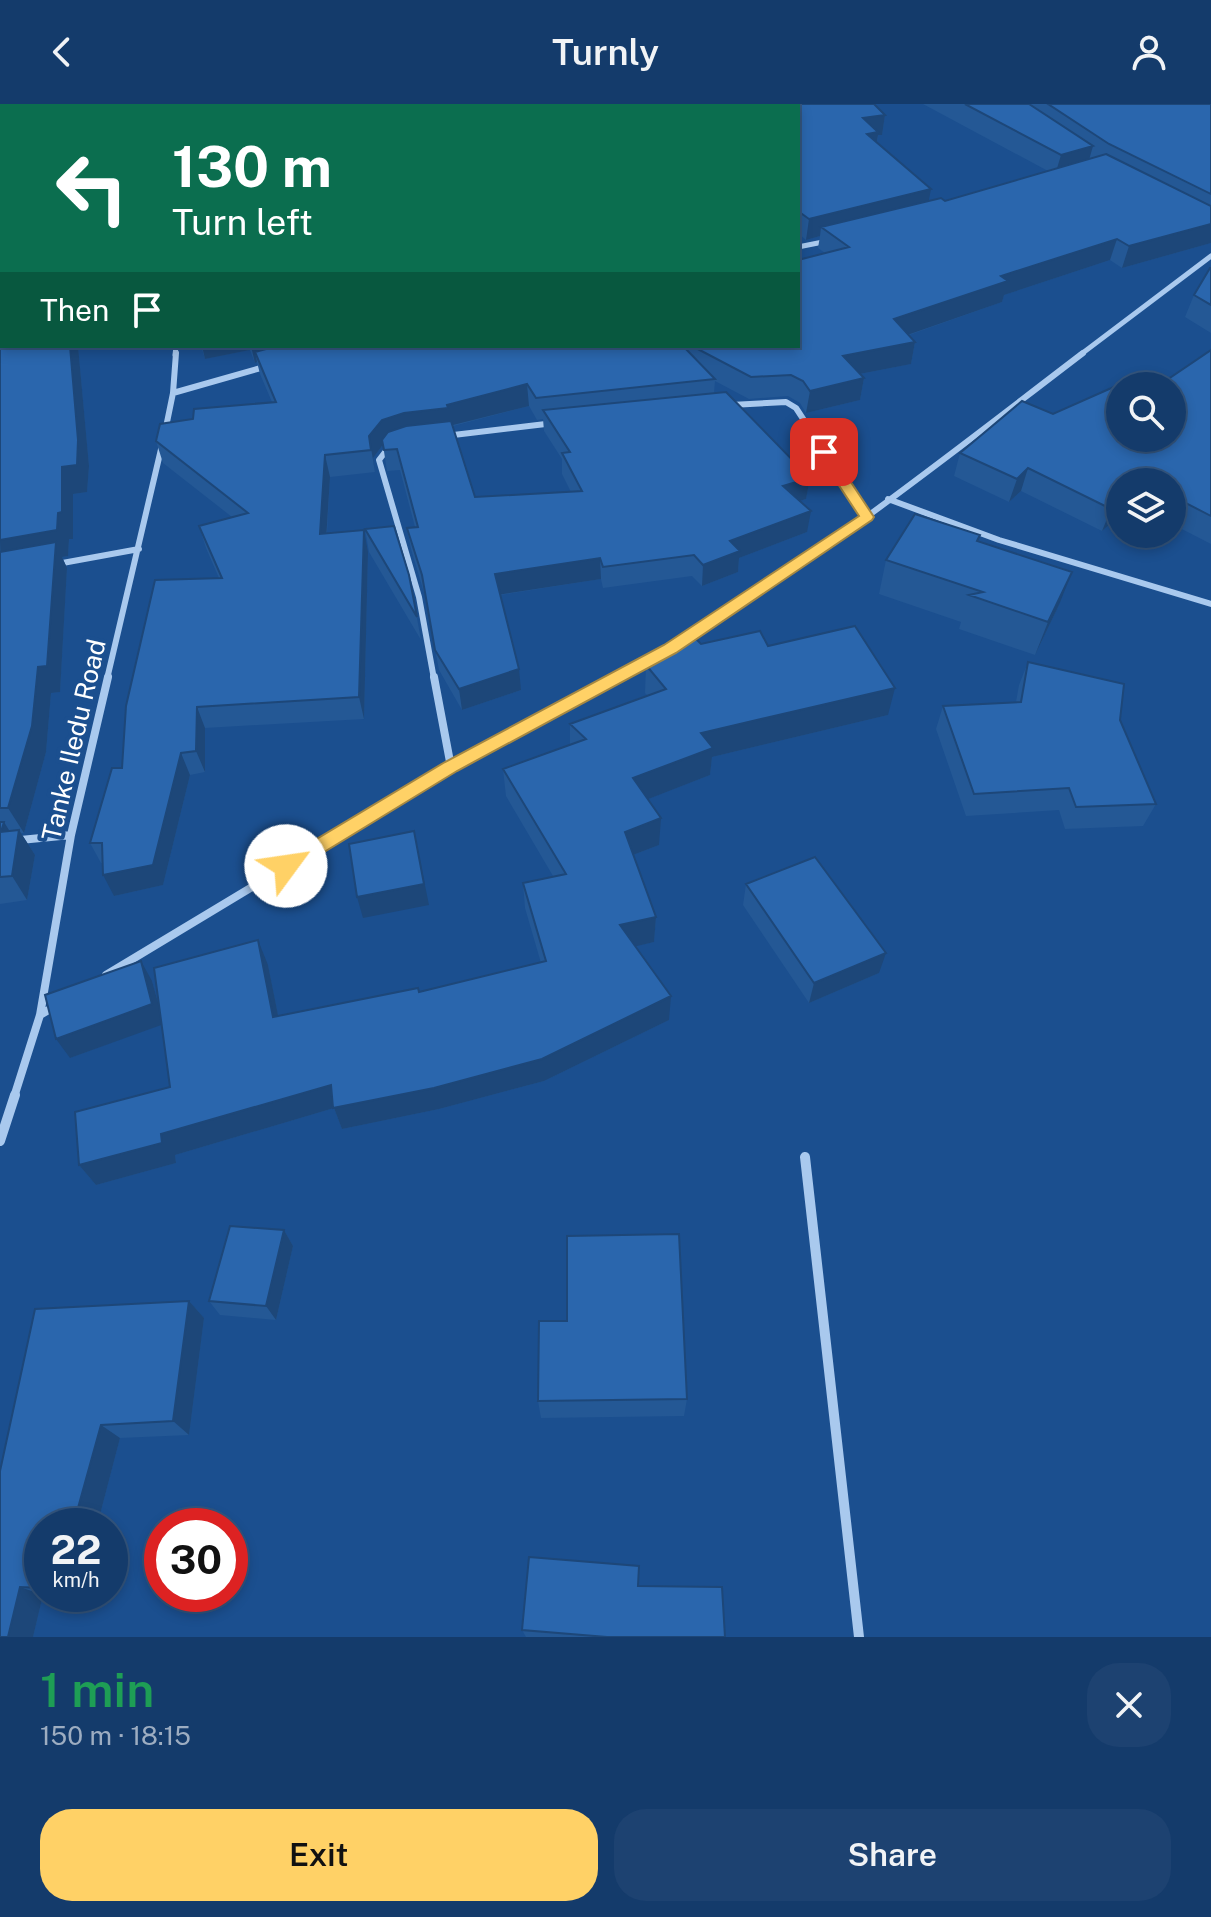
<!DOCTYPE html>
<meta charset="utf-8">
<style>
:root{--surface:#143b6b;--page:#1d4271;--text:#f1f3f6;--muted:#9dadc1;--line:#33557e;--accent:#ffd166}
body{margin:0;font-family:"Public Sans",sans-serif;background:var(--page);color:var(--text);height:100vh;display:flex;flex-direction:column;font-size:30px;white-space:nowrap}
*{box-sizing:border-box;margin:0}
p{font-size:26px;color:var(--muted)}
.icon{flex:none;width:44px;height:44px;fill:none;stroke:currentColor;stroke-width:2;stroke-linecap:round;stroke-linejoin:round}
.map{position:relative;height:1533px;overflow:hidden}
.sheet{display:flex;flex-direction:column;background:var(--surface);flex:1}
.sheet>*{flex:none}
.banner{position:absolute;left:0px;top:0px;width:800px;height:244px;box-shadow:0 4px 12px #0003,0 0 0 2px var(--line);background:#0b6e4f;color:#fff;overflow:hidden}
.fabs{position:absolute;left:1106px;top:268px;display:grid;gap:16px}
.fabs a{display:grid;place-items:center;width:80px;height:80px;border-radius:50%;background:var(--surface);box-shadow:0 4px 12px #0003,0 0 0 2px var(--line);font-size:40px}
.speed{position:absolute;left:24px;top:1404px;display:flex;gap:16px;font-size:40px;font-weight:700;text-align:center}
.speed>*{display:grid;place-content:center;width:104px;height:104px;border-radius:50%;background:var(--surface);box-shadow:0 4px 12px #0003,0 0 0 2px var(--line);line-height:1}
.speed small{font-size:20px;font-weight:400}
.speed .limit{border:12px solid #d22;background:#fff;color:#111}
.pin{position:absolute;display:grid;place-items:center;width:68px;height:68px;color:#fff;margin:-34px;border-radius:16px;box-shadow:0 4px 12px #0006}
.me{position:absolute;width:88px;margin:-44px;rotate:59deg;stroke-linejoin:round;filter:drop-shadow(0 0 6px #0008)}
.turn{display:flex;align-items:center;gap:28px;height:168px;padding:0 40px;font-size:36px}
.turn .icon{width:104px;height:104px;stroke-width:2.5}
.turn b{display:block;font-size:56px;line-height:68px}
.then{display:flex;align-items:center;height:76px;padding:0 40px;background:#0003;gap:16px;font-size:30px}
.round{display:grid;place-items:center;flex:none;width:84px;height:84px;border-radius:32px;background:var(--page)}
.summary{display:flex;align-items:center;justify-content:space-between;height:136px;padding:0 40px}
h1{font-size:48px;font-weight:600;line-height:60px;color:#1e9e55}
.cta{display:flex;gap:16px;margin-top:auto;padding:16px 40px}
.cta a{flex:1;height:92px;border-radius:32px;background:var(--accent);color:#111;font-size:32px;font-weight:600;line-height:92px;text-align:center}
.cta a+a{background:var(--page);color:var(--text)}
header{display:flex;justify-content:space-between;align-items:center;height:104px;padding:0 40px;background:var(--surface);font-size:36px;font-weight:600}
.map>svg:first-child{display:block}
</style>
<header><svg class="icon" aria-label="back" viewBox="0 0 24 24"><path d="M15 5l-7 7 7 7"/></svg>Turnly<svg class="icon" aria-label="person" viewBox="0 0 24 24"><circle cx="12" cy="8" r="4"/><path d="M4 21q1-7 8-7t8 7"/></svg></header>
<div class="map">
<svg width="1211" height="1533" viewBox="0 0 1211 1533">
<rect width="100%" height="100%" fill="#1b4f8f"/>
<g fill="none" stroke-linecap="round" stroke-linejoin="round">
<path stroke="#a9c9ee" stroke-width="5" d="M798,143L828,137
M175,251L176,242
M1080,251L1211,152"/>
<path stroke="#a9c9ee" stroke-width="6" d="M173,289L268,262
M731,301L786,298L796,304L867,413
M165,328L173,289L176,249
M445,332L554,319
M389,343L379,356L419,493L434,575
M888,395L999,436L1211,500
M57,460L139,445
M107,575L162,341
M615,575C782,485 932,364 1083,249"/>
<path stroke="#a9c9ee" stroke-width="8" d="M434,573L451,663
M0,738L71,731
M106,871L451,663L619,573
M40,911L57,901
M14,993L40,911L71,731L108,573"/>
<path stroke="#a9c9ee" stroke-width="10" d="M0,1037L15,991
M805,1053L859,1533"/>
</g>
<path fill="#245895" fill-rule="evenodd" d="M645,0H874L885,11L882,31H878L877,38L928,97H945L1048,67L923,0H1211V139L1122,164L1110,156L1004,191L1002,198L909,231L915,238L911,260L860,270L864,274L860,296L806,309L800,299L788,292L749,295L715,277L714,289L810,374L806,395L799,397L807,428L739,454L738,468L702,482L692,472L603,484L601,475L500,491L521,586L462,606L439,566L425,492L411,445L407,424L415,423L400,366L387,367L383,341L373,354L375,368L330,373L327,429L368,448L364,615L205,624V668L190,671L163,781L114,792L103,759H101L90,739L122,664L219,474L206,444L199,422L232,413L163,359L156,337L193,315L272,298L260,270L257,258L255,259L250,246L205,255L201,242H798L825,149L818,144L820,132L806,136L798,129V2H647ZM529,302L537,316L543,315L544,327L562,355V370L571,388L475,393L453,322Z
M1211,164V229L1185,213L1194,191Z
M0,198L2,242H78L89,362L87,388L73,390V435H69L68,452L62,453L67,464L60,588L51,589L46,648L24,729H21L35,751L27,796L0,800Z
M1211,246V440L1172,420V378H1120V411L1102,427L1021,387L1009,398L954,372L960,349L1053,310L1120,334Z
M365,425L409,471L421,536L369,448Z
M980,431L978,438L1059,501L1035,551L959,525L961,518L879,490L886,456Z
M701,540L768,542L888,611L712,653L710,671L648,695L659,741L633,751L656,813L654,838L635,842L669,916L544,977L439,1005L342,1025L334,1004L175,1051L176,1059L96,1081L79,1061L170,983L162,920L70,954L152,877L159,903L268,861L278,912L419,888L541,859L525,804L523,779L553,772L506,692L503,665L570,641V620L647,591L645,589L646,561Z
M1028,558L1120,616L1156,700L1143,722L1065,725L1059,706L966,712L936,625L943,602L1016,598L1019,581Z
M746,780L879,869L809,899L743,801Z
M284,1126L293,1142L276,1216L220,1211L209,1197Z
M189,1197L204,1214L189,1331L120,1334L97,1422H42V1490H78L77,1493L43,1491L33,1533H0V1367Z
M687,1295L684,1312L541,1314L538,1297Z
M638,1482L725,1533H526L522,1526Z"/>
<path fill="#1d4779" d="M885,11L882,31H878L875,48L864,50L863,14Z
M1093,42L1087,63L1055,71L1061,51Z
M931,85L927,106L821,123L820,132L806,136L809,115Z
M0,109H2V131H0Z
M1211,120V139L1122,164L1129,142Z
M1117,135L1110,156L1004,191L1002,198L890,237L894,215L1001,172Z
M915,238L911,260L839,274L843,252Z
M70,242H78L89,362L87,388L73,390V435H69L68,452L62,453L67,464L60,588L51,589L46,648L24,729L8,704L0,436L62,363Z
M202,242H249L250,246L205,255Z
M251,242H316L255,248L257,258L255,259Z
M864,274L860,296L806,309L810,287Z
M527,280L529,302L385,338L373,354L375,368L369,332L382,316L404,309L447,301Z
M325,351L330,373L325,452L320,430Z
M1028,364L1021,387L1009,398L1017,375Z
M810,374L806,395L780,403L783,382Z
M1120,397V411L1102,427L1111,405Z
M811,407L807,428L739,454L738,468L702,482L703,461L730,437Z
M364,426L368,448L364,615L359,593Z
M600,454L601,475L497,491L495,470Z
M1072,468L1059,501L1035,551L1048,518Z
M519,565L521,586L462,606L459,585Z
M895,584L888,611L712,653L710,671L633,701V674L701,629Z
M197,603L205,624V668L196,647Z
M181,649L190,671L163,781L114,792L103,771Z
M661,714L659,741L625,754V728Z
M4,718L17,739L19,726L35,751L27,796L12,772L1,728Z
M414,727L429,801L363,814L357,793Z
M656,813L654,838L620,846V821Z
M258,836L268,861L283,936L273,913Z
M886,849L879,869L809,899L814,879Z
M141,857L152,877L164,920L70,954L56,935Z
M671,892L669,916L544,977L439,1005L342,1025L334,1004L175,1051L176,1059L96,1081L79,1061L161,1030L331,981Z
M284,1126L293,1142L276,1216L266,1202Z
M189,1197L204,1214L189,1331L173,1317Z
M101,1321L120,1334L97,1422H73Z
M20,1483L43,1491L33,1533H8Z"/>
<path fill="#2a66ad" stroke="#1d4779" stroke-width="2" d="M0,0H582L583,2H2V109H0Z
M663,0H874L885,11L863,14L878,28L867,30L931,85L809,115L798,107V2H664Z
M965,0H1029L1093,42L1061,51Z
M1048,0H1211V90L1109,40Z
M1106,50L1211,102V120L1129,142L1117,135L1001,172L1008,177L894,215L915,238L843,252L864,274L810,287L803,277L791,271L751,273L692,242H798V156L849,143L821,123L941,94L945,97Z
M1210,164H1211V201L1194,191Z
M0,198H2V242H70L78,336L77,361L62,363V408L58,409L57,426L0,436Z
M277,242H683L715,275L536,294L527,280L447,301L448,304L404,309L382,316L369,332L371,346L325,351L320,430L364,426L359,593L197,603L196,647L181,649L153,761L103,771L102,739H90L112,664H122L126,602L155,476L222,474L199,422L248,409L156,337L160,320L193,315L194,305L276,298L255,248Z
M1211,246V412L1172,392V378H1120V397L1111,405L1028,364L1017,375L960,349L1022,297L1053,310L1125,278L1131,282H1120V334H1172V282H1158Z
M726,288L810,374L783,382L811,407L730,437L740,447L703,461L694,451L603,463L600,454L495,470L519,565L459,585L435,546L422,471L407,424L418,423L397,345L384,346L382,336L388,328L406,322L451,317L475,393L582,387L562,349L570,348L543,306Z
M915,410L980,431L977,437L1072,468L1048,518L969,491L983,488L886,456Z
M394,422L409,471L417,513L365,425Z
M56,438L47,562L38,563L32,622L8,704H0V448Z
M855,522L895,584L701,629L713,644L633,674L661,714L625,728L656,813L620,821L671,892L542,955L434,984L333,1004L331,981L161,1030L162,1039L79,1061L75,1008L170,983L154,864L258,836L273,913L418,884L419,888L546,857L523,779L566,770L503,665L586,635L570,620L666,585L646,561L695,534L701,540L760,527L768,542Z
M1028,558L1124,580L1120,616L1156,700L1076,703L1069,684L974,690L943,602L1021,598Z
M0,718H4L1,728L19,726L12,772L0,773Z
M414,727L424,780L357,793L349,740Z
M815,753L886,849L814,879L746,780Z
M141,857L152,900L56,935L45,891Z
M230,1122L284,1126L266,1202L209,1197Z
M679,1130L687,1295L538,1297L539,1217H567V1132Z
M189,1197L173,1317L101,1321L73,1422H42V1484L20,1483L8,1533H0V1367L35,1205Z
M529,1453L639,1462L638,1482L722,1483L725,1533H607L522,1526Z"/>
<path fill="#ffd166" stroke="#a68842" stroke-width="2" d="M819,345H829L874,413L872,416L676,549L457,667L293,767H280L277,762L280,757L445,658L664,541L859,412L817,348Z"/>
<g text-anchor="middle" stroke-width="8" stroke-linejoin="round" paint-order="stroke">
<g font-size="26" fill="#fff" stroke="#1b4f8f">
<text transform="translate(74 636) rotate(-77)" y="9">Tanke Iledu Road</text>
</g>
</g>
</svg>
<div class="fabs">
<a><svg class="icon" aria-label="search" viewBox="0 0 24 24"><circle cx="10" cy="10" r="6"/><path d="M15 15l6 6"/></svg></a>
<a><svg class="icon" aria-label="layers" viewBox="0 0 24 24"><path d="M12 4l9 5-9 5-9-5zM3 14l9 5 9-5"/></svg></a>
</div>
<div class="speed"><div>22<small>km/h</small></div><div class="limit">30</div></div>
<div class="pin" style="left:824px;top:348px;background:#d93025"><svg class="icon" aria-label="arrive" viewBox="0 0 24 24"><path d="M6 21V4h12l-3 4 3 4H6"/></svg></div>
<svg class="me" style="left:286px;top:762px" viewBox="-20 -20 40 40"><circle r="19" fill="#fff"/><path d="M0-13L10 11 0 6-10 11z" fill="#ffd166"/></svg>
<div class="banner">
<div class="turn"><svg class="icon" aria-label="left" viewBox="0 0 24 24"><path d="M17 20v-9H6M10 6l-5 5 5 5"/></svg><div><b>130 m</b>Turn left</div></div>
<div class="then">Then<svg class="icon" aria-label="arrive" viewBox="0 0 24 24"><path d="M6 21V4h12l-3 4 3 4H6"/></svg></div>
</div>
</div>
<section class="sheet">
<div class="summary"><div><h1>1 min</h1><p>150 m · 18:15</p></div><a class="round"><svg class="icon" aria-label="close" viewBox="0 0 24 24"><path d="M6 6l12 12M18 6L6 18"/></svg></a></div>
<div class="cta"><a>Exit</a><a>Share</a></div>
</section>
